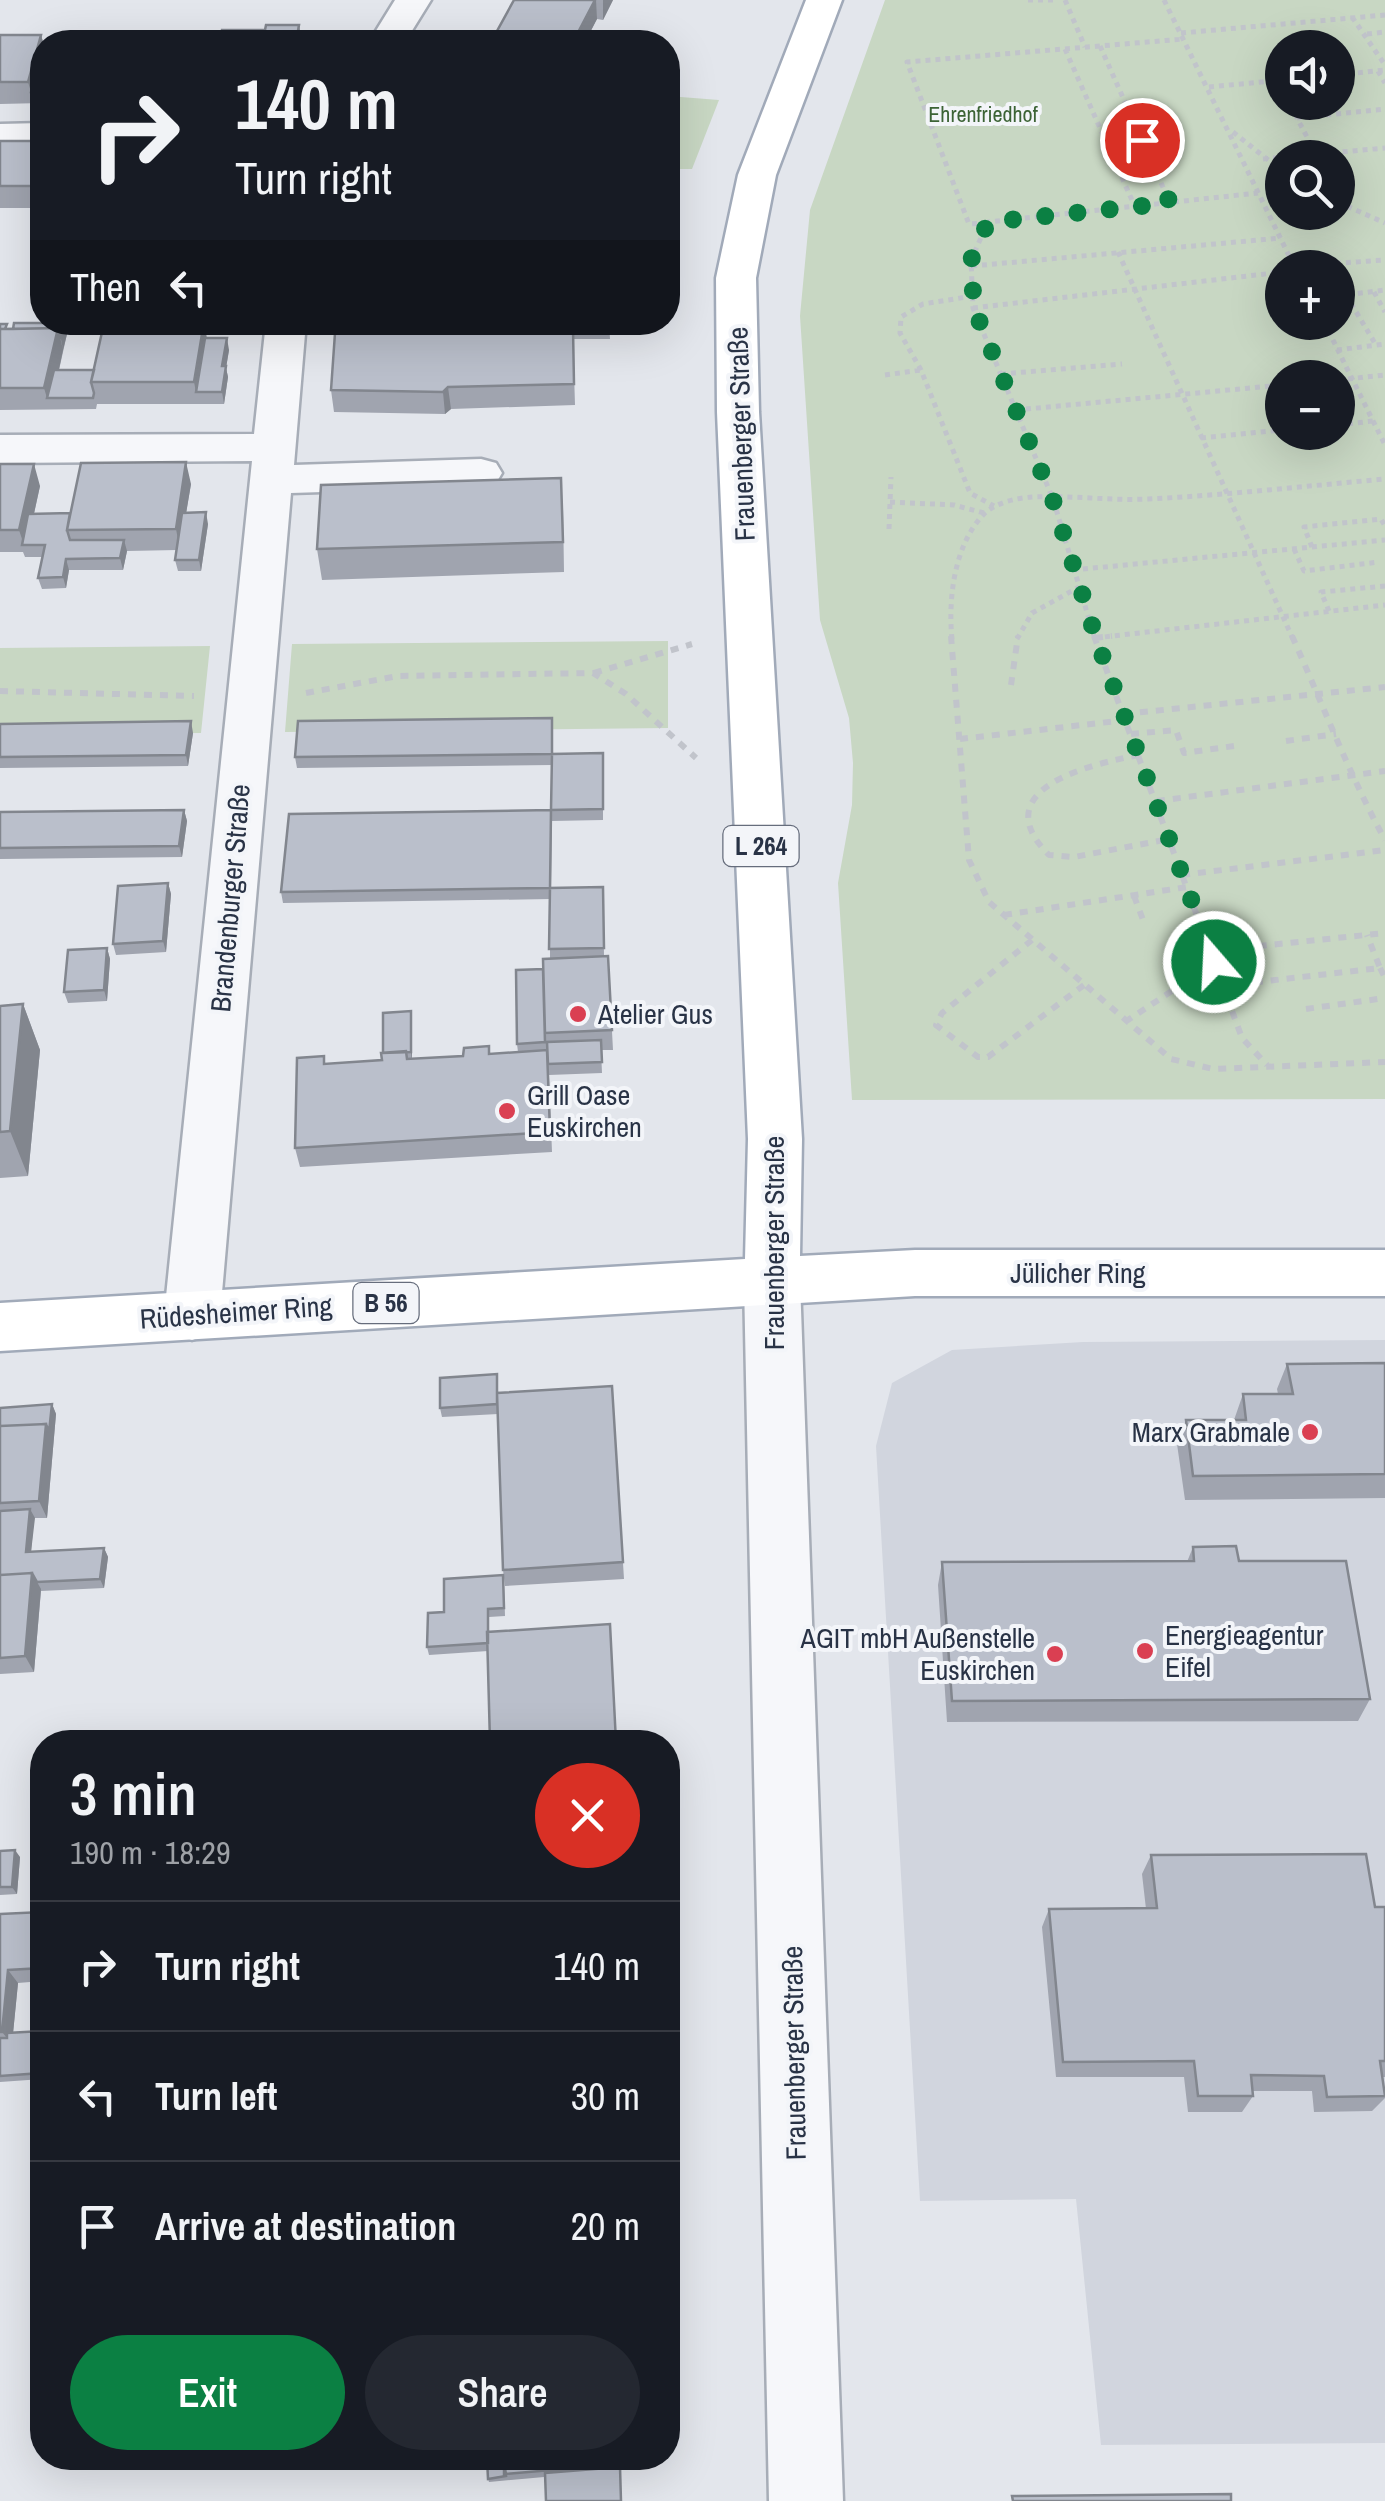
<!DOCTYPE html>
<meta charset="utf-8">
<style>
:root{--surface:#171b24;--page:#242831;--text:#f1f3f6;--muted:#9ea1a6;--line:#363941;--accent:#0b8043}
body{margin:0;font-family:"Archivo Narrow",sans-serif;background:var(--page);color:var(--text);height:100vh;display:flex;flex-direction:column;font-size:38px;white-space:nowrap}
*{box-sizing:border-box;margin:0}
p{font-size:32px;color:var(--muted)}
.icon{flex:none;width:55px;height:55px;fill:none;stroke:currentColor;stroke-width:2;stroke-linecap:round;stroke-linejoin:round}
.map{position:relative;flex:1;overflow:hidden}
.drawer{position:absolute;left:30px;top:1730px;width:650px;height:740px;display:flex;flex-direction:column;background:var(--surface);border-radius:40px;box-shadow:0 10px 40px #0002}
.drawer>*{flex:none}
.banner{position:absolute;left:30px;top:30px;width:650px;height:305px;border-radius:40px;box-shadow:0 10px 40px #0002;background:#171b24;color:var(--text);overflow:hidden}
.tools{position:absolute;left:1265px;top:30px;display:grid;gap:20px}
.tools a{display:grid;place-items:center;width:90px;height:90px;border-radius:50%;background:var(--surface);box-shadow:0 10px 40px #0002;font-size:50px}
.pin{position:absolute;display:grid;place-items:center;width:85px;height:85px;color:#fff;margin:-42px;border:5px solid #fff;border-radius:50%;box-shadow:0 2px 10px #0007}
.me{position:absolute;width:110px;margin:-55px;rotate:341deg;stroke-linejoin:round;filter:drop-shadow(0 0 8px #0008)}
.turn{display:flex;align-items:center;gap:35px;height:210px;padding:0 40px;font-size:45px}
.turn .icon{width:130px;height:130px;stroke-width:2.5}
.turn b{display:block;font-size:70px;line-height:85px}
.then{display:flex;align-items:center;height:95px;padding:0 40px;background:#0003;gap:20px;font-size:38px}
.round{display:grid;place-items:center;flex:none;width:105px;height:105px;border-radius:52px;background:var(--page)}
.overview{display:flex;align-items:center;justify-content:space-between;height:170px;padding:0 40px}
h1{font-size:60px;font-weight:600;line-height:75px}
.cta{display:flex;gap:20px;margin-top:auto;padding:20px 40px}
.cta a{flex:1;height:115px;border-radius:60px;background:var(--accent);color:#fff;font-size:40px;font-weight:600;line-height:115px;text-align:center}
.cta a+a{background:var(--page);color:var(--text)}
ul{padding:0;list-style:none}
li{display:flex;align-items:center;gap:30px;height:130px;padding:0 40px;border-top:2px solid var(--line)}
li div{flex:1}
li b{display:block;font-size:38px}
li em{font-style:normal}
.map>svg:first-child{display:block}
</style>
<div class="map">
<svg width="1385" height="2501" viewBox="0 0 1385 2501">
<rect width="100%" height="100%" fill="#e3e6ec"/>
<path fill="#d1d5de" d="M1385,1340V2443L1101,2445L1076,2199L920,2201L876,1446L892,1383L952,1350L1083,1342Z"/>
<path fill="#c8d7c3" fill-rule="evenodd" d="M885,0H1385V1099L852,1100L838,883L852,805L853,763L849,718L820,620L800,316L810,210ZM1282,48H1338V102H1282ZM1282,158H1338V212H1282ZM1282,268H1338V322H1282ZM1282,378H1338V432H1282Z
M668,96L719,100L692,169H668Z
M668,641V728L285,732L292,644Z
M210,646L201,733L0,735V648Z"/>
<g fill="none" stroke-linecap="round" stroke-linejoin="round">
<defs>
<path id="minor" d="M395,0H431L405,42H369Z
M42,123V145L0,146V124Z
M266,322H306L294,465L481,459L496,463L502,473L496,483L481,487L291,493L220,1316L212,1333L192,1340L172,1333L164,1316L252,461L0,463V435L254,434Z
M772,1258L792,1265L800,1281L843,2501H769L744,1281L752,1265Z"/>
<path id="major" d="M806,0H842L776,175L756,278L759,412L802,1139L800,1256L915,1250H1385V1296H915L0,1351V1303L745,1259L748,1139L717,412L716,278L738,175Z"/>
</defs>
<use href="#minor" stroke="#a7adb7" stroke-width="5"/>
<use href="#major" stroke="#a1aab9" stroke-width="5"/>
<path stroke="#c1c4cb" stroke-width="5" stroke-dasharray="5 5" stroke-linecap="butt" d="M1028,0H1058
M1065,0L1085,47
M1164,0L1295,268
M1352,17L1385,65
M1181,33L1385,15
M1367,34L1385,32
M1100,46L1170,203
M1065,49L1135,207
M1378,71L1385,83
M1338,75L1385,70
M1209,87L1282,80
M1233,132L1282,171
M1316,154L1297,118L1385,109
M1263,159L1385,148
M1338,202L1385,223
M987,223L969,224L907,62L1184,39
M1118,252L1293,639
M972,266L1281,238
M1296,266L1385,260
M1374,292L1385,312
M1346,295L1376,345
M973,296L923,304L901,317L900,333L921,370L970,493L994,506
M1338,296L1385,290
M973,308L1282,272
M1324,322L1385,445
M1337,350L1385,344
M1001,374L1122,364
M885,375L921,370
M1338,380L1385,375
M1016,410L1282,385
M1338,425L1373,421
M1201,438L1282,430
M890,502L954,505L984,513
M889,529L891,477
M1312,547L1304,527L1381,519L1385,526
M1294,549L1304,571L1379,562
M1073,570L1385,540
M1329,611L1321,592L1385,586
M1095,638L1385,605
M952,639C948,599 954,546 983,515C994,503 1016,498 1032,497C1071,495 1109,501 1148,499C1227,495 1306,486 1385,479
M1017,639L1032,613L1079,587
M1095,639L1053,499L973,308L971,260L988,222L1258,193"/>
<path stroke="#c1c4cb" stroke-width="6" stroke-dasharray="8 8" stroke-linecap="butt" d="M951,636L969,860L989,902L1171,1059L1213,1069L1385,1062
M1094,636L1242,1038L1267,1065
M1292,636C1323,705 1349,774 1385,840
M1095,638L1112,636
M594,673L692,644
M1011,685L1018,636
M0,691L194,696
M306,693L398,676L593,673L626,694L696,758
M1124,714L1385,687
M1131,734L1176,730L1184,753L1241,745
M960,739L1126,720
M1286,741L1336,734
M1139,755C1091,764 983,789 1049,855L1074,857L1169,839
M1157,801L1385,771
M1182,875L1385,850
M1134,896L1145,925
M1004,915L1187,887
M1032,940L942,1013L936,1025L978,1057H988L1084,985
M1211,951L1385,933
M1380,968L1385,978
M1223,986L1380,968L1367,935
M1306,1009L1385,998
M1125,1022L1214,963"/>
<use href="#minor" fill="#f6f7fa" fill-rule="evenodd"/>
<use href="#major" fill="#fff" fill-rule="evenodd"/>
</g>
<path fill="#a0a4af" d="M514,0H613L603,20L597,19L585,42H491Z
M0,35H41L43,42L42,103L0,104Z
M0,141H42V208H0Z
M609,322L610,339H573L575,405L451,409L445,414L334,412L331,390L543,328Z
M64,323L67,334L59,370H94L207,338L229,350L226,368L228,377L224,404H97L96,409L0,410V324L8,329Z
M0,464L40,486L34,514L70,513L191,484L186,513L208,524L201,571H178L175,560L177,550L127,551L123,570H69L66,588L42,589L38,578L43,557H25L23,552H0Z
M563,508L564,572L322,580L317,549Z
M0,724L193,733L188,766L0,768Z
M553,729V754L603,753V820L552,821L551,888L603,887L604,956H608L613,1050H601L602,1073L549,1075L552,1152L300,1167L295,1148L326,1064L382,1060L383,1053L412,1022V1059L518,1052L517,1044L543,969L550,958V899L283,903L281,892L551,810L552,765L297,768L295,757Z
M184,810L187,821L182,857L0,859V812Z
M168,883L171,894L166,952L116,955L113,944Z
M107,948L110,959L107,1001L68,1003L64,992Z
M23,1004L40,1050L28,1176L0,1178V1006Z
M1385,1363V1498L1185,1500L1177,1444L1186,1420H1234L1243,1394H1278L1277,1389L1287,1364Z
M497,1374L498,1393L612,1386L624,1579L505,1586L503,1570L498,1414L442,1417L440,1408Z
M52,1404L56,1414L47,1518H34L31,1552L104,1548L108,1557L104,1588L41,1591L34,1672L0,1674V1408Z
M1193,1547L1239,1561L1370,1699L1358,1721L947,1722L938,1585L942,1562H1187Z
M504,1584L505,1616L489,1617L488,1651L429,1655L427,1647L444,1612Z
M0,1851L20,1857L17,1894L0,1895Z
M1151,1855L1375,1907H1385V2077H1383L1385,2098L1372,2111L1314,2112L1312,2091H1252L1253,2096L1242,2112H1188L1184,2077H1056L1042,1927L1049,1909H1146L1142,1874Z
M42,1912V1981L18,1983L13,2033L42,2031V2079L0,2082V1914Z
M487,2458H621L622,2470L489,2482L488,2479Z"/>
<path fill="#82868e" d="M595,0H596L597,19L585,42H573Z
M603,0H613L603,20Z
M299,25L302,42H296Z
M41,35L43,42L42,70L31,92L28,82Z
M204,322L208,344L196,392L194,382Z
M64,323L67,334L63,350L61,339Z
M58,328L63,350L53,398H47L44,388Z
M227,338L229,350L226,368L228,377L224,404L222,392V366Z
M448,387L451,409L445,414L443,392Z
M186,462L191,484L180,550L176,529Z
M34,464L40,486L27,545H24L19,530Z
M206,512L208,524L201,571L199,560Z
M124,540L127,551L123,570L120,558Z
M66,559L69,570L66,588L63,577Z
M191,721L193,733L188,766L186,755Z
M184,810L187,821L182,857L179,846Z
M168,883L171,894L166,952L163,941Z
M107,948L110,959L107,1001L104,990Z
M23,1004L40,1050L28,1176L10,1131Z
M411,1011L412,1022V1062L411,1052Z
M52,1404L56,1414L47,1518L39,1501L46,1424Z
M30,1509L35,1518L30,1561L26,1552Z
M104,1548L108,1557L104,1588L100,1579Z
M32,1573L41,1589L34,1672L25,1656Z
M15,1850L20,1857L17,1894L12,1887Z
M8,1970L18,1983L12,2044L2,2032Z"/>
<path fill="#babfcb" stroke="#82868e" stroke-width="2.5" d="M514,0H595L573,42H491Z
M266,25H299L296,42H221L222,30H265Z
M179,33L178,42H78L80,34Z
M0,35H41L28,82H0Z
M37,70H42V92H31Z
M0,141H42V186H0Z
M204,322L194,382H91L104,323Z
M543,322H609V327L543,328Z
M14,323H64L61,339L58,328L13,329Z
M0,324H7L5,329H0Z
M58,328L44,388H0V329Z
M573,328L574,384L448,387L443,392L331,390L335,333Z
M205,338H227L222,366H226L222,392H196Z
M54,370H94L91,382L94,393L93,398H47Z
M186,462L176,529L67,530L81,463Z
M0,464H34L19,530H0Z
M561,478L563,542L317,549L321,485Z
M206,512L199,560H175L182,513Z
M70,513L67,530L70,540H124L120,558L66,559L63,577L38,578L45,545H22L28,514Z
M552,718V754L295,757L298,721Z
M191,721L186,755L0,757V724Z
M603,753V809L551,810L552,754Z
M184,810L179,846L0,848V812Z
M551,810L550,888L281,892L289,814Z
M168,883L163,941L113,944L118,886Z
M603,887L604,948L549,949L550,888Z
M107,948L104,990L64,992L68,950Z
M608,956L612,1030L545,1033L543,959Z
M543,969L545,1042L517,1044L516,970Z
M23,1004L10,1131L0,1132V1006Z
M411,1011V1052L383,1053V1013Z
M601,1040L602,1062L548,1064L547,1042Z
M489,1046V1054L547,1050L550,1132L295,1148L297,1058L324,1056V1064L382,1060L381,1053L406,1051L407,1059L463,1056L464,1048Z
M1385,1363V1474L1193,1476L1186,1420H1246L1243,1394H1293L1287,1364Z
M497,1374V1404L440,1408V1378Z
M612,1386L623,1562L503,1570L497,1393Z
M52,1404L49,1432L46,1424L0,1426V1408Z
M46,1424L39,1501L0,1503V1426Z
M30,1509L26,1552L104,1548L100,1579L37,1582L32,1573L0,1575V1511Z
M1236,1546L1239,1561H1346L1370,1699L952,1701L942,1562L1194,1561L1193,1547Z
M32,1573L25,1656L0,1658V1575Z
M503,1575L504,1608L488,1609V1643L427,1647L428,1613L444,1612V1579Z
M610,1624L616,1742H490L487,1632Z
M15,1850L12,1887H0V1851Z
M1366,1854L1375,1907H1385V2061H1380L1385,2096L1327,2097L1324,2076L1251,2075L1253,2096H1198L1194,2061L1063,2062L1049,1909L1157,1908L1151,1855Z
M42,1912V1968L8,1970L2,2032H0V1914Z
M42,2031L41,2073L0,2076V2038H7V2033Z
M487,2458H504L506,2476L488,2479Z
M504,2458H620L621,2464L504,2474Z
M620,2467L621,2501H546L545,2473Z
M1231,2494V2501H1013L1012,2496Z"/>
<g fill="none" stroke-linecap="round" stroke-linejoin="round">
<path stroke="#0b8043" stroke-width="18" stroke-dasharray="0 32.4" d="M1142,140L1170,203L988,222L971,260L974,308L1053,500L1096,638L1214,962"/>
</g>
<g fill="#da3f52" stroke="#f3f5f9" stroke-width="4">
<circle cx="578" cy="1014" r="10"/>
<circle cx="507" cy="1111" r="10"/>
<circle cx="1310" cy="1432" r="10"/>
<circle cx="1145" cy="1651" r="10"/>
<circle cx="1055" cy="1654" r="10"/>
</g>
<g text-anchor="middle" stroke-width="8" stroke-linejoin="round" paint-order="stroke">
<g font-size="22" fill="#3c6335" stroke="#f3f5f9">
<text x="983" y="122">Ehrenfriedhof</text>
</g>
<g fill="#f3f5f9" stroke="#666d7c" stroke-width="2.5">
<rect x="723.5" y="826" width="75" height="40" rx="8"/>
<rect x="353.5" y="1283" width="65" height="40" rx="8"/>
</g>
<g font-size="25" font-weight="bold" fill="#293346">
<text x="761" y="855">L 264</text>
<text x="386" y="1312">B 56</text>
</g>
<g font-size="28" fill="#293346" stroke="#f3f5f9">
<text transform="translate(741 434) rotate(-92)" y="10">Frauenberger Straße</text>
<text transform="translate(230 898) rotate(-85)" y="10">Brandenburger Straße</text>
<text transform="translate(774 1243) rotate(-90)" y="10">Frauenberger Straße</text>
<text x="1078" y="1283">Jülicher Ring</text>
<text transform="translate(236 1312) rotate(-4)" y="10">Rüdesheimer Ring</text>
<text transform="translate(794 2053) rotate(-91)" y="10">Frauenberger Straße</text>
</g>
<g font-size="28" fill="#293346" stroke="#f3f5f9" text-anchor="start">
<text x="598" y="1024">Atelier Gus</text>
<text x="527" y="1105">Grill Oase<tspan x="527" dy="32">Euskirchen</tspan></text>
<text x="1290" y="1442" text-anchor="end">Marx Grabmale</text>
<text x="1165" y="1645">Energieagentur<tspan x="1165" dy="32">Eifel</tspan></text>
<text x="1035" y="1648" text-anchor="end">AGIT mbH Außenstelle<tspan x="1035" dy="32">Euskirchen</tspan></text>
</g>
</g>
</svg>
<div class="tools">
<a><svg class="icon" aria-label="sound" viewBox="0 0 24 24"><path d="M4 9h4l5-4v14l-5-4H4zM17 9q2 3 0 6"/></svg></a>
<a><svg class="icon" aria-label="search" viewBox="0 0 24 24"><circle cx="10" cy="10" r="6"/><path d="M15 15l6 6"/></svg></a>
<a>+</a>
<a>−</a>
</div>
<div class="pin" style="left:1142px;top:140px;background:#d93025"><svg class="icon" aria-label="arrive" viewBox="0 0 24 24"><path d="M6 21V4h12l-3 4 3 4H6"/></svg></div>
<svg class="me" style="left:1214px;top:962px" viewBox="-20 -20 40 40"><circle r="17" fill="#0b8043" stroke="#fff" stroke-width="3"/><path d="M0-11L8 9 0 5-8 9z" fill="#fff"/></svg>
<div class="banner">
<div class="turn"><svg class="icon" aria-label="right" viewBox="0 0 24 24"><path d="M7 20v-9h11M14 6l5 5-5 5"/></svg><div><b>140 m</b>Turn right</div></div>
<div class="then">Then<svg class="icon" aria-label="left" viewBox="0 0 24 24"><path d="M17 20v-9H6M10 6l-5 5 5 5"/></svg></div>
</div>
<section class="drawer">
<div class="overview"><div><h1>3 min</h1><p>190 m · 18:29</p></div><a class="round" style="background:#d93025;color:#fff"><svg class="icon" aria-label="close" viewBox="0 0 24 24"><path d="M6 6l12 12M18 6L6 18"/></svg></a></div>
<ul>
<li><svg class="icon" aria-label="right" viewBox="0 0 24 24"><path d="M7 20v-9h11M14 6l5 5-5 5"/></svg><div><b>Turn right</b></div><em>140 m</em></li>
<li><svg class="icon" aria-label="left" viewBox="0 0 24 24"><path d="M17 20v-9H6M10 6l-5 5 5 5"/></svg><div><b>Turn left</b></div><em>30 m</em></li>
<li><svg class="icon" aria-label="arrive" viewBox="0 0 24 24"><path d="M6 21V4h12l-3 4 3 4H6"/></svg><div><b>Arrive at destination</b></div><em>20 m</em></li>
</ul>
<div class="cta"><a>Exit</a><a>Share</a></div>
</section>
</div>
